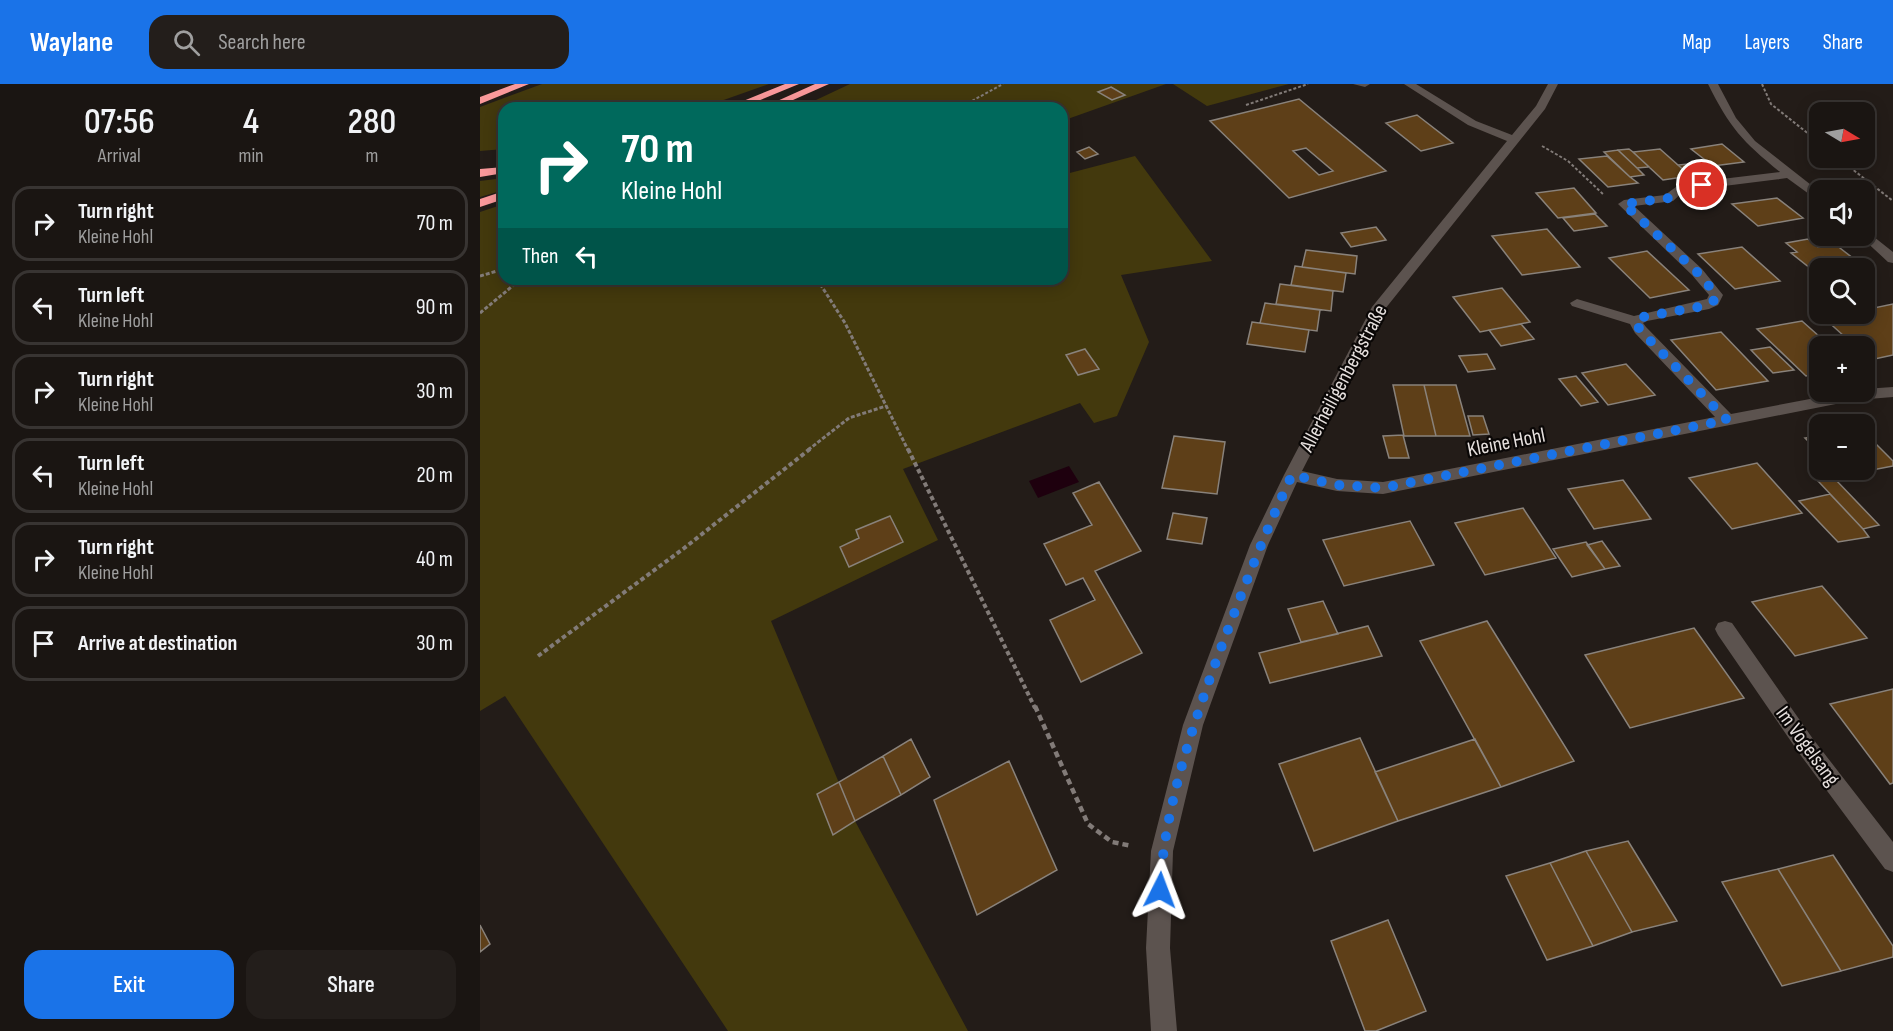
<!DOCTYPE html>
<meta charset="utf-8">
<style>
:root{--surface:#1a1512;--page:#231e1b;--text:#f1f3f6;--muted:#9f9f9f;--line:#383432;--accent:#1a73e8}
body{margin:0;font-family:"Sofia Sans Condensed",sans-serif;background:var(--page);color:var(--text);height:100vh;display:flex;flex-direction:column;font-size:22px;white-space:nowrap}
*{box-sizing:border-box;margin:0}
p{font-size:20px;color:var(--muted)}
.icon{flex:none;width:33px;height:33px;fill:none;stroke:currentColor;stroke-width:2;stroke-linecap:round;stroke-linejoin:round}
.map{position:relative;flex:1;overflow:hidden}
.panel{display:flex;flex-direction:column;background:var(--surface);width:480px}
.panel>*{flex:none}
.top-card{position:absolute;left:18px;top:18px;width:570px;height:183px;border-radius:18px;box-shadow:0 3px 15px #0003,0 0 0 2px var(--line);background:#00695c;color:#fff;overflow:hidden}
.needle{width:39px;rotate:100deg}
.buttons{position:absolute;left:1329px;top:18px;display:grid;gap:12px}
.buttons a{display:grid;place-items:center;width:66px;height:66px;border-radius:12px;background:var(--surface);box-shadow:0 3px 15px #0003,0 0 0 2px var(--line);font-size:30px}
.pin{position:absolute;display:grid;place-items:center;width:51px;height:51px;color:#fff;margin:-26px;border:3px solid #fff;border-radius:50%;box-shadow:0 2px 6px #0007}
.me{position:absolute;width:66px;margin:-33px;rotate:3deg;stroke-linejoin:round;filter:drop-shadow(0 0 4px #0008)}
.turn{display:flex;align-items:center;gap:21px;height:126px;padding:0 24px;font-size:27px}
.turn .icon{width:78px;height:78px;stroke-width:2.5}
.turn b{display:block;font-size:42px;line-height:51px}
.then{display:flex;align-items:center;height:57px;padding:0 24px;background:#0003;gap:12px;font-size:22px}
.eta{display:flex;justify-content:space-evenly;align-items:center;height:102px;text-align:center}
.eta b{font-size:36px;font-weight:600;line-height:42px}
.primary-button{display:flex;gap:12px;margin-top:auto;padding:12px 24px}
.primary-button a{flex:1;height:69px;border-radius:18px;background:var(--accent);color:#fff;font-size:24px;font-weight:600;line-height:69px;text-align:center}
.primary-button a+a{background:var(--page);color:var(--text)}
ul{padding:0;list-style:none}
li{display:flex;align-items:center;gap:18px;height:75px;margin:0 12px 9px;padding:0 12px;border:3px solid var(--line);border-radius:18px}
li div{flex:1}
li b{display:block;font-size:22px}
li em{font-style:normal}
header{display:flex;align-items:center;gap:36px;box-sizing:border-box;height:84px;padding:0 30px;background:var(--accent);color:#fff}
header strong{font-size:28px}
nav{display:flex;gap:33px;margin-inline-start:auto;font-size:21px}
.search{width:420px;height:54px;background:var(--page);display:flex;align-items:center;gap:15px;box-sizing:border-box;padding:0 21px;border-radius:18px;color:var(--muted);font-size:22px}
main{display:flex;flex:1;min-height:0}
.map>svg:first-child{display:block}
</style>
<header>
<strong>Waylane</strong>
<div class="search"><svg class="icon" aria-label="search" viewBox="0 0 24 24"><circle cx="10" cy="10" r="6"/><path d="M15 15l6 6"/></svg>Search here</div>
<nav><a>Map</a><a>Layers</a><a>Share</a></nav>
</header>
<main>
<section class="panel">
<div class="eta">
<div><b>07:56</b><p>Arrival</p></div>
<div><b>4</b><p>min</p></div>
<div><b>280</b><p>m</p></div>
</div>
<ul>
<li><svg class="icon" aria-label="right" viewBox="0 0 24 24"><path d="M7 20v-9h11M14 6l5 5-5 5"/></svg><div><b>Turn right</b><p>Kleine Hohl</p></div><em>70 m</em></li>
<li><svg class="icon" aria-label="left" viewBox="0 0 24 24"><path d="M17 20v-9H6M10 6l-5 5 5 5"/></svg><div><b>Turn left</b><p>Kleine Hohl</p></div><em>90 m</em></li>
<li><svg class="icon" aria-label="right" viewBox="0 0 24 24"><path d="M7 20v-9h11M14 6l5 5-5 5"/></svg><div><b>Turn right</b><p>Kleine Hohl</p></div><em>30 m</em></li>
<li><svg class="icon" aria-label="left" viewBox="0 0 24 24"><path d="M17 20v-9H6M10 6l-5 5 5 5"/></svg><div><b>Turn left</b><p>Kleine Hohl</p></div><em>20 m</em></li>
<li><svg class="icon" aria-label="right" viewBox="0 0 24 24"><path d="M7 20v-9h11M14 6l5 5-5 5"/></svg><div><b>Turn right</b><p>Kleine Hohl</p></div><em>40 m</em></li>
<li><svg class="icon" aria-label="arrive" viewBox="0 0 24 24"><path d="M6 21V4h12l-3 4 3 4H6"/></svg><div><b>Arrive at destination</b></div><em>30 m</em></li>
</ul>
<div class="primary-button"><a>Exit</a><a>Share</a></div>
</section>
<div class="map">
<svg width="1413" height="947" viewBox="0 0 1413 947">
<rect width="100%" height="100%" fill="#231c18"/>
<path fill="#43390d" d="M62,0H289L221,24H24V65L0,67V23Z
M370,0H686L582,37V24H319Z
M693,0H809L727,22Z
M655,72L732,177L641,191L669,258L637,332L614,339L600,319L423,385L458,456L291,537L375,737L488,947H248L25,612L0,627V128L24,120V195H582V91Z
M24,94V106L0,113V97Z"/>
<path fill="#1e000e" d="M589,382L599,398L558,414L549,397Z"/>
<path fill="#5e3f18" stroke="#89827b" stroke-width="1.5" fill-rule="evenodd" d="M631,3L645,11L632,16L618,8Z
M819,15L906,87L809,114L730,37ZM826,64L853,87L839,91L813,67Z
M937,31L973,59L941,67L906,39Z
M1242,60L1264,78L1233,82L1211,65Z
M609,63L618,70L605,75L597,68Z
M1149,65L1153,68L1169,83L1157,84L1138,66Z
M1180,65L1198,81L1210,92L1183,96L1153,68Z
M1138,66L1157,84L1164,91L1150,93L1124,68Z
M1127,72L1150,93L1158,99L1128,103L1099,75Z
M1227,77L1241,89L1221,92L1208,80Z
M1208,80L1221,92L1212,93L1198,81Z
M1094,104L1116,129L1078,134L1056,109Z
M1297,114L1323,134L1278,142L1252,120Z
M1115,130L1127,142L1094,147L1083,134Z
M896,143L906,156L871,163L861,149Z
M1067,145L1100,183L1042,191L1012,152Z
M1340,146V152H1370L1377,157L1349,162L1330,147Z
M1328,155L1338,163L1356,161L1391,188L1384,189V184H1340V192L1311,169L1317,168L1306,159Z
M1262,163L1300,197L1255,205L1218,170Z
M826,166L877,172L875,190L822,183Z
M1167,167L1209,206L1170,214L1129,174Z
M815,182L866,189L863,208L811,201Z
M800,200L853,207L851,227L796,220Z
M1022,204L1050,238L1000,248L973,213Z
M785,219L840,226L837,247L780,239Z
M1413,220V271L1390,276L1384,272V262H1375L1344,234L1365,230H1384V226Z
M1322,237L1350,262H1340V289L1326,292L1277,245Z
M772,238L829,246L825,268L767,260Z
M1041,240L1054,255L1021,262L1009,246Z
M1241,248L1288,297L1236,306L1191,256Z
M1290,263L1314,286L1293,289L1271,266Z
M605,265L619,285L598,291L586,271Z
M1007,270L1015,285L988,288L979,272Z
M1146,280L1175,311L1128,321L1102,289Z
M1096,292L1118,318L1101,322L1079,295Z
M913,301H944L956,352H924Z
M944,301H976L990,352H956Z
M988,332H1003L1009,350L993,351Z
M1384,348L1413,377V382L1361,392L1355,386H1384Z
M923,351L929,374H909L903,352Z
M694,352L745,358L737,410L682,404Z
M1340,352V369L1325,354Z
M1277,379L1322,429L1252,445L1209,394Z
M1354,394L1399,441L1383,445L1338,397Z
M1143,396L1171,435L1114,445L1088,405Z
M619,398L661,467L615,487L662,569L601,598L570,536L615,516L603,494L586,501L564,460L612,441L593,409Z
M1350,410L1383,445L1389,453L1358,458L1319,417Z
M1043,424L1076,474L1005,491L975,439Z
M693,429L727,434L722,460L687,455Z
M410,432L423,458L369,483L360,463L379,454L376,446Z
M930,437L954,481L864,502L843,456Z
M1122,457L1140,482L1125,485L1107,461Z
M1106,458L1125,485L1092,493L1073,465Z
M1342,502L1387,554L1315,572L1272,518Z
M843,517L858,550L821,558L808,525Z
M1007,537L1094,677L1021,703L940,557Z
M888,542L902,572L790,599L779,569Z
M1214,544L1264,614L1150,644L1105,571Z
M1413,605V699L1410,700L1350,620Z
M880,654L918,737L834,767L799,680Z
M431,655L450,693L421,711L403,672Z
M995,655L1021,703L918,737L895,688Z
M403,672L421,711L375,737L359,698Z
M529,677L577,786L497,831L454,716Z
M359,698L375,737L353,751L337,710Z
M1148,757L1197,837L1152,848L1106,767Z
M1106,767L1152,848L1113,862L1070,779Z
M1353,771L1413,862V873L1361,887L1298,785Z
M1070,779L1113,862L1067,876L1026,792Z
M1298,785L1361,887L1302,902L1242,798Z
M908,836L946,927L896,947H885L851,857Z
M0,841L10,860L0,868Z"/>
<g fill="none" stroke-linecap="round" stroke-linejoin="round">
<path stroke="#827b78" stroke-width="2" stroke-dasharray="3 2" stroke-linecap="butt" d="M1282,0L1291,20L1340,59
M766,21L828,0
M479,24L523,0
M1062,62L1088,77L1124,111
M1358,74L1413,117"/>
<path stroke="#827b78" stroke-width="3" stroke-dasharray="4 2" stroke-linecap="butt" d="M0,192L24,185
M337,195L365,239L428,366
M0,229L41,195
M328,366L369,334L406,322"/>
<path stroke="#827b78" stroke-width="4" stroke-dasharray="4.5 3" stroke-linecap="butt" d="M428,365L555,624
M58,572L203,465L330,365"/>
<path stroke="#827b78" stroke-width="4.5" stroke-dasharray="6 4" stroke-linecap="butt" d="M555,622L608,740L632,758L652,762"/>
<path fill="#5c534f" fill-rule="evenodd" d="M873,0H890L885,3Z
M924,0H936L996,37L1032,51L1056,22L1068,0H1078L1065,25L905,225L822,387L857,395L903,398L1235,333L1155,249L1150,240L1092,222L1090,219L1097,215L1154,232L1227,215L1229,211L1212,191L1138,120L1144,116L1185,111L1200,100L1300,88C1262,57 1250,44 1228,0H1238L1256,34L1275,57L1340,108V118L1307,94L1204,107L1193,117L1154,122L1222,185L1243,211L1238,221L1229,225L1167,237L1163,239L1166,243L1251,330L1367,308H1384V305L1413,303V313L1376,316L903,410L857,407L817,398L788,461L723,641L693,767L690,864L697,947H671L666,864L671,767L703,641L770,461L804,391L892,223L1027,57L988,41Z
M1384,145L1413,168V179L1408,178L1380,152H1384Z
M1245,537L1252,539L1333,655L1413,758V788L1405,785L1319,669L1238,551L1235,545L1238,539Z"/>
<path fill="#fa999b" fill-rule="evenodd" d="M35,0H49L0,20V13Z
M305,0H319L261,24H246Z
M335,0H349L304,20L295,18Z
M24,83V89L0,93V85Z
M24,107V115L0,123V115Z"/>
</g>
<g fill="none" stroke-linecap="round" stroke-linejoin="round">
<path stroke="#1a73e8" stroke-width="10" stroke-dasharray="0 18" d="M680,806C684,726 711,647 738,572C761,511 784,450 812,391L857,401L903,404L1247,336L1160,246L1155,237L1163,233L1224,222L1233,218L1236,211L1234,208L1217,188L1144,120L1189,114L1200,104L1222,101"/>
</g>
<g text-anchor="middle" stroke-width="4.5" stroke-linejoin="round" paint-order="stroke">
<g font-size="21" fill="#e6e0de" stroke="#0a0706">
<text transform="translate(863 294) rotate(-62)" y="7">Allerheiligenbergstraße</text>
<text transform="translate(1026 358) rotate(-11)" y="7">Kleine Hohl</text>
<text transform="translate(1328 662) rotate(54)" y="7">Im Vogelsang</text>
</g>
</g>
</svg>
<div class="buttons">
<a><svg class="needle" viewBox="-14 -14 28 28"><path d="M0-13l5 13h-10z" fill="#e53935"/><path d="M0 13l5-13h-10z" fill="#9f9f9f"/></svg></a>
<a><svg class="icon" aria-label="sound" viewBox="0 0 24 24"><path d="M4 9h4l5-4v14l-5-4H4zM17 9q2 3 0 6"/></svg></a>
<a><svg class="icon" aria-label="search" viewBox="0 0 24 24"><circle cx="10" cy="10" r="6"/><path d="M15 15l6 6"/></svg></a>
<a>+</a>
<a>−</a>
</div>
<div class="pin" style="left:1222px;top:101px;background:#d93025"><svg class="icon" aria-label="arrive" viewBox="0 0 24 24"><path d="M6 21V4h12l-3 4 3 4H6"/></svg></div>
<svg class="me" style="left:680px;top:806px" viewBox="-20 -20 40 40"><path d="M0-17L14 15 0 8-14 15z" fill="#1a73e8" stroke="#fff" stroke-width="4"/></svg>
<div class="top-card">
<div class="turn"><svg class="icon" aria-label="right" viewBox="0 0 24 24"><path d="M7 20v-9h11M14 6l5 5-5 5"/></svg><div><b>70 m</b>Kleine Hohl</div></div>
<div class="then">Then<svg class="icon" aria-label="left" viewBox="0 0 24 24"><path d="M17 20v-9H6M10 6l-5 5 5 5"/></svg></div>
</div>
</div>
</main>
